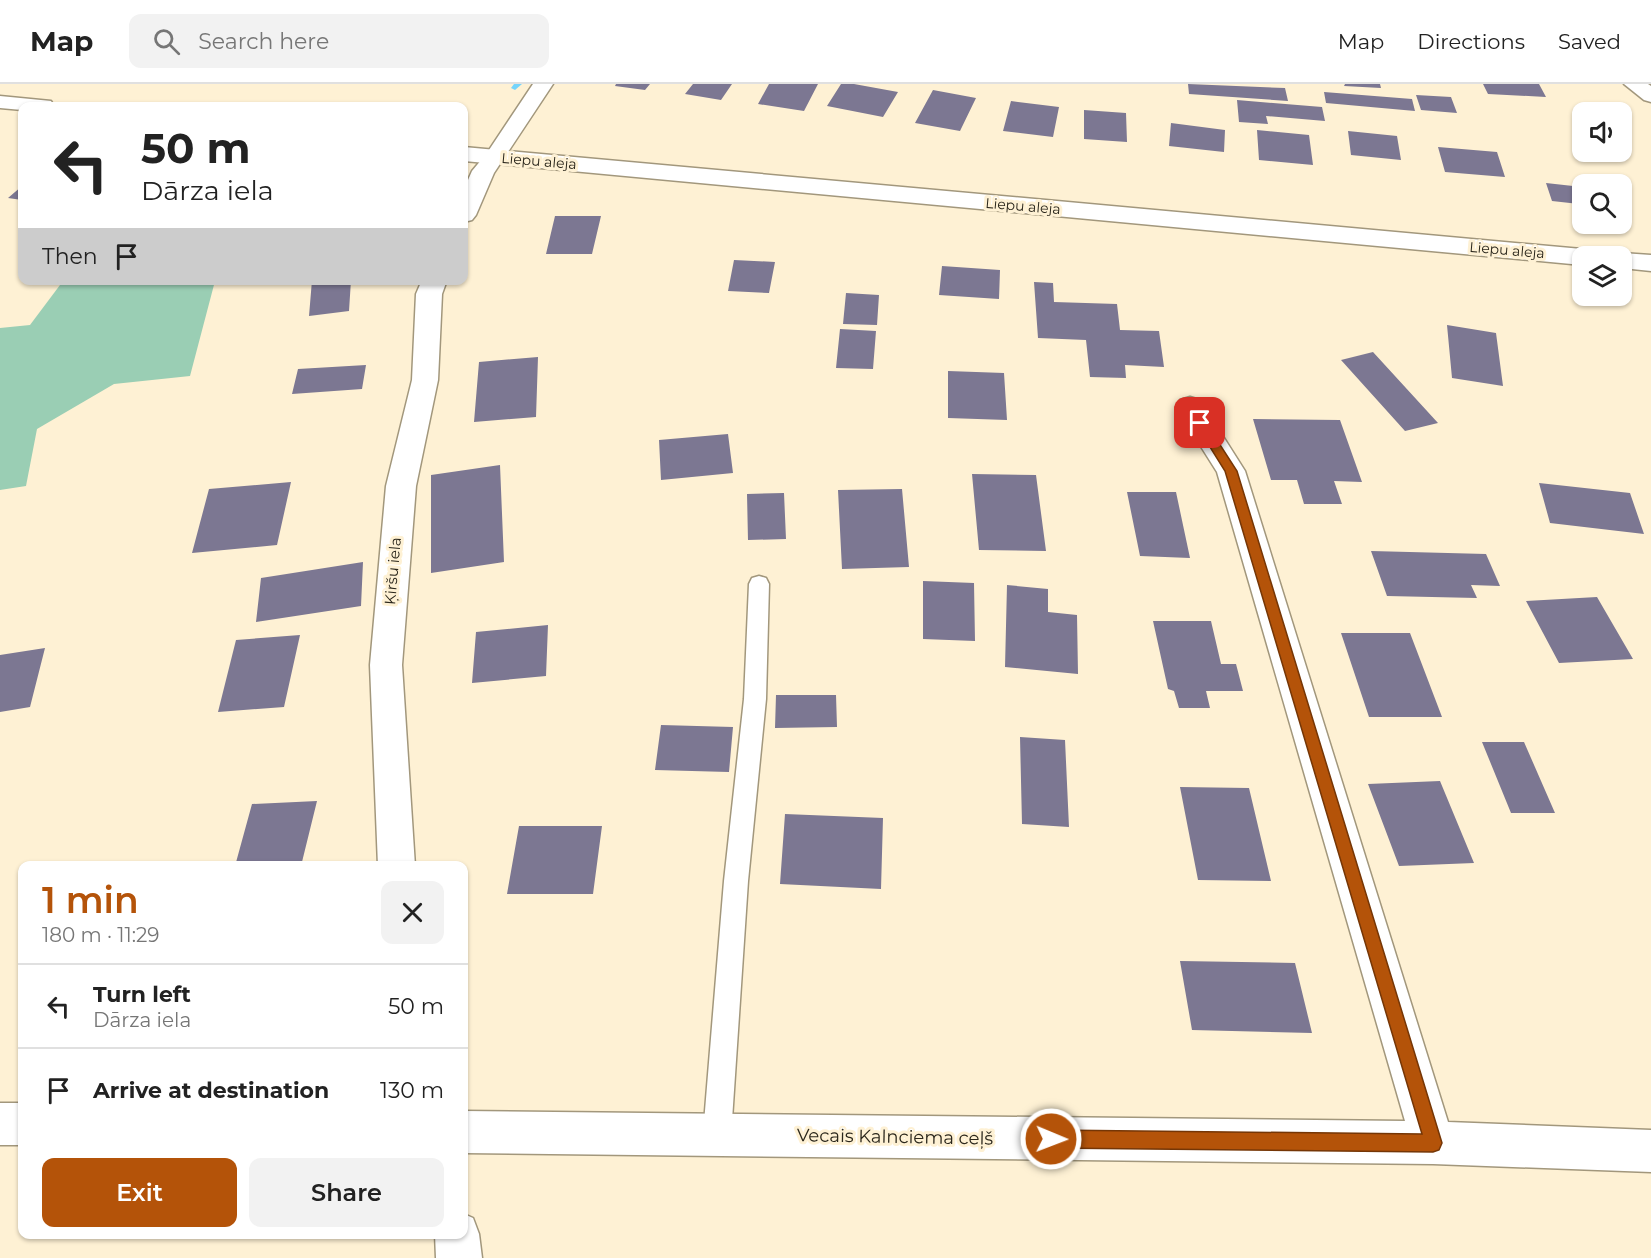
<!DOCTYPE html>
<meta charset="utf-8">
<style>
:root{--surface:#fff;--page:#f2f2f2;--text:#222;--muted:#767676;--line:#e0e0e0;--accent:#b45309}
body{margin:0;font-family:Montserrat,sans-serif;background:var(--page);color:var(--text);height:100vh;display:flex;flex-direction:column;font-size:22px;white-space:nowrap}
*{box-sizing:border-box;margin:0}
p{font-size:20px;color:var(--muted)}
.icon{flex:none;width:33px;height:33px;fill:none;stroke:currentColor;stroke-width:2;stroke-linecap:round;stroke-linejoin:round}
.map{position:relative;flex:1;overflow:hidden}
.panel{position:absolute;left:18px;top:777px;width:450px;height:378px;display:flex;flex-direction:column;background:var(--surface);border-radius:12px;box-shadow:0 2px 4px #0004}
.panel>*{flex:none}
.guide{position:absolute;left:18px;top:18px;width:450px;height:183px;border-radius:12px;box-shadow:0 2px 4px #0004;background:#fff;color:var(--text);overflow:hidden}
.controls{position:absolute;left:1572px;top:18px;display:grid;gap:12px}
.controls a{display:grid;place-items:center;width:60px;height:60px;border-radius:12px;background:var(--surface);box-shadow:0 2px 4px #0004;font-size:30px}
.pin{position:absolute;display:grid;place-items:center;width:51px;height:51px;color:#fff;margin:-26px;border-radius:12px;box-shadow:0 3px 9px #0006}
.me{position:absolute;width:66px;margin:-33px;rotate:91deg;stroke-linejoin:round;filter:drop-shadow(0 0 4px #0008)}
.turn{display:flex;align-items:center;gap:21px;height:126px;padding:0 24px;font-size:27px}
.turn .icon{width:78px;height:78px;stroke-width:2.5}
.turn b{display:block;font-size:42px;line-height:51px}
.then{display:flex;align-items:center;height:57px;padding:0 24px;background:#0003;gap:12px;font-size:22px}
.round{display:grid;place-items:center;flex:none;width:63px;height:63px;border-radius:12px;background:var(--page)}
.summary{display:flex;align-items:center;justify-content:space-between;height:102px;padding:0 24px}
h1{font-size:36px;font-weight:600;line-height:45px;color:var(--accent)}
.primary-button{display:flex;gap:12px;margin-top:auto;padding:12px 24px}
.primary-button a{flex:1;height:69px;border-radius:12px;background:var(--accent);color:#fff;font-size:24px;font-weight:600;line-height:69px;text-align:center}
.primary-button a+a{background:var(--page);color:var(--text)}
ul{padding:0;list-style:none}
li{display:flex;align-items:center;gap:18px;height:84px;padding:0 24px;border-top:2px solid var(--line)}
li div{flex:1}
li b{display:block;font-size:22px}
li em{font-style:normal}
header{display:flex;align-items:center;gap:36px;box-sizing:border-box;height:84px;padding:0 30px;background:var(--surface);border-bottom:2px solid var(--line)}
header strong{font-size:28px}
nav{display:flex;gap:33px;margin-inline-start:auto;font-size:21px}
.search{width:420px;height:54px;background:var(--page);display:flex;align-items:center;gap:15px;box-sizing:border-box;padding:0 21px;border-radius:12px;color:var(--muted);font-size:22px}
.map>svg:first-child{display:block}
</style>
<header>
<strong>Map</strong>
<div class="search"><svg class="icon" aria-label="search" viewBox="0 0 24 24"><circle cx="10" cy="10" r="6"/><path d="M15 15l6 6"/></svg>Search here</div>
<nav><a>Map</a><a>Directions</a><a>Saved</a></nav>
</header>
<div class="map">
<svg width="1651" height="1174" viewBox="0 0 1651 1174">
<rect width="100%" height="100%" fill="#fef1d4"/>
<path fill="#9aceb4" d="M63,197H215L190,292L114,300L37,345L26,402L0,406V244L30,241Z"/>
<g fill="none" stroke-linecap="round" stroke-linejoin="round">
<path fill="#74d4fc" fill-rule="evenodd" d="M514,0H522L515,6L511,4Z"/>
</g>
<path fill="#7c7792" d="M616,0H650L645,6L615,2Z
M693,0H732L721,16L685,10Z
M769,0H818L804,27L758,20Z
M841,0H854L898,8L883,33L827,22Z
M1188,0L1285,4L1288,17L1189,10Z
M1345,0H1380L1381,4L1344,2Z
M1483,0H1539L1546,13L1488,10Z
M933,6L976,14L960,47L915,39Z
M1324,8L1412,15L1415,27L1326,19Z
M1416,11L1451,13L1457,29L1421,26Z
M1237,16L1322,23L1325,37L1266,32L1268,40L1239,38Z
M1011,17L1059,23L1053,53L1003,47Z
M1084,26L1126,29L1127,58L1084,55Z
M1171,39L1225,46L1224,68L1169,62Z
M1257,46L1309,51L1313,81L1259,76Z
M1348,47L1397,52L1401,76L1351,71Z
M1438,63L1497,68L1505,93L1445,88Z
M1546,99L1573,102L1579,120L1552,117Z
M22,102V116L8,114Z
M555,132H601L592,170H546Z
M734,176L775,178L769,209L728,207Z
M942,182L1000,186L999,215L939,211Z
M312,196H351L349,227L309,232Z
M1034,198L1053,199L1054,218L1117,220L1120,246L1159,247L1164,283L1125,281L1126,294L1090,293L1086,256L1038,254Z
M846,209L879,211L877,241L843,240Z
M1447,241L1496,249L1503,302L1452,294Z
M840,245L876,247L873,285L836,284Z
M1373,268L1438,339L1405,347L1341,276Z
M538,273L536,333L474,338L479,278Z
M366,281L362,305L292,310L298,285Z
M948,287L1004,289L1007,336L948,334Z
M1253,335L1340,336L1362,398L1334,397L1342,420H1304L1297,396H1271Z
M728,350L733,389L661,396L659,356Z
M500,381L504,478L431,489V391Z
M972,390L1036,391L1046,467L979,466Z
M291,398L277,461L192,469L209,405Z
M1539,399L1630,409L1644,450L1550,439Z
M902,405L909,483L842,485L838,406Z
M1127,408H1176L1190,474L1140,472Z
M784,409L786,455L748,456L747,410Z
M1371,467L1486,470L1500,502L1471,501L1477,514L1387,512Z
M363,478L361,522L256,538L261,494Z
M923,497L974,499L975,557L923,555Z
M1007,501L1048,505V528L1077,531L1078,590L1005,583Z
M1597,513L1633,575L1559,579L1526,517Z
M1153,537H1211L1221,580H1236L1243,607H1206L1210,624H1179L1174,607L1168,605Z
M548,541L546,592L472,599L476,548Z
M1341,549H1410L1442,633H1369Z
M300,551L284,623L218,628L236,556Z
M45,564L30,623L0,628V571Z
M776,611H836L837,643L775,644Z
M661,641L733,643L729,688L655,686Z
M1020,653L1065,656L1069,743L1022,740Z
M1482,658H1524L1555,729H1511Z
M1440,697L1474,779L1399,782L1368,700Z
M1180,703L1249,704L1271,797L1198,796Z
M317,717L301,782H235L252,720Z
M785,730L883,734L881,805L780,800Z
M519,742H602L593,810H507Z
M1180,877L1295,879L1312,949L1192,946Z"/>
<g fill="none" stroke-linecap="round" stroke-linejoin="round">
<defs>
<path id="service" d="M759,492L766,494L769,500L766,615L748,797L731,1051L727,1061L717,1065L707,1061L703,1051L724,797L744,615L749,500L752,494Z"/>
<path id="minor" d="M533,0H553L494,89L476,131L472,136L464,138V105L472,87L487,69Z
M1624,0H1648L1651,2V18L1644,16Z
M422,196H447L442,210L438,296L416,402L402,581L415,782H378L370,581L386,402L412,296L416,210Z
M1190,313L1200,316L1245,387L1448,1038L1651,1046V1088L1433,1080L464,1069V1027L1405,1037L1217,388L1176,323L1180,316Z
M0,1019H22V1061H0Z
M464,1130L473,1134L479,1150L482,1174H436L435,1150H464Z"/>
<path id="tertiary" d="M0,12L51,17L54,22H22V26L0,24Z
M464,63L1582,165L1591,168L1594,172H1582V181L464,77Z
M1622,169L1651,171V187L1622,184V172H1613Z"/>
</defs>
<use href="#service" stroke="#a2977c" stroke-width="3"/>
<use href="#minor" stroke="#a2977c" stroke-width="3"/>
<use href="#tertiary" stroke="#a2977c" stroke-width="3"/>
<use href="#service" fill="#fff" fill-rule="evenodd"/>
<use href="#minor" fill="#fff" fill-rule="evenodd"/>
<use href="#tertiary" fill="#fff" fill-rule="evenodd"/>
</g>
<path fill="#b45309" stroke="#753606" stroke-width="1.5" d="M1200,335L1204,336L1237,387L1442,1059L1439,1066L1433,1068L1051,1064L1045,1061L1042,1055L1045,1049L1051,1046L1422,1050L1225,387L1195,339Z"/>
<g text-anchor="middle" stroke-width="6" stroke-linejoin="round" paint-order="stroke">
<g font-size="14" fill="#2a261b" stroke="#fef1d4">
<text transform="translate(539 77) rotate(5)" y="5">Liepu aleja</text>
<text transform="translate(1023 122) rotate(5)" y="5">Liepu aleja</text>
<text transform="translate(1507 166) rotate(5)" y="5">Liepu aleja</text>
</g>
<g font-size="15" fill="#2a261b" stroke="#fef1d4">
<text transform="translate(393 487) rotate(-85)" y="5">Ķiršu iela</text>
</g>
<g font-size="18" fill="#2a261b" stroke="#fef1d4">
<text transform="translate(895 1053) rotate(1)" y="6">Vecais Kalnciema ceļš</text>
</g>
</g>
</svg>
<div class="controls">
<a><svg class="icon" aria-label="sound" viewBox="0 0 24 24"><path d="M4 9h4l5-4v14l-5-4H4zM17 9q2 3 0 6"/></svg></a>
<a><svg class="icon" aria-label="search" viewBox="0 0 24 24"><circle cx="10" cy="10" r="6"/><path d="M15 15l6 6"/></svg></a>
<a><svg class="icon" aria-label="layers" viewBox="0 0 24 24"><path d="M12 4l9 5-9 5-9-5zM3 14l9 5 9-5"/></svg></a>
</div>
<div class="pin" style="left:1200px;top:339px;background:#d93025"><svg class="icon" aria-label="arrive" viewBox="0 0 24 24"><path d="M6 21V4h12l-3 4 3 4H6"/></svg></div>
<svg class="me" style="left:1051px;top:1055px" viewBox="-20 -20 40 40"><circle r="17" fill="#b45309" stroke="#fff" stroke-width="3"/><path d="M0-11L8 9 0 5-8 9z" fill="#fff"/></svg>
<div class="guide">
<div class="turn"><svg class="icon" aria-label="left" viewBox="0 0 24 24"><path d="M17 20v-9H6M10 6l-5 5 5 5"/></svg><div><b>50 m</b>Dārza iela</div></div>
<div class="then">Then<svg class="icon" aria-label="arrive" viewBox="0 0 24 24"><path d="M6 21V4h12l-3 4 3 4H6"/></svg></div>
</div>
<section class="panel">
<div class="summary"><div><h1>1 min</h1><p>180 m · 11:29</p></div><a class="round"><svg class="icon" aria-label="close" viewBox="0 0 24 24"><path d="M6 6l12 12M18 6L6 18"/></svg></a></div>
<ul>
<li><svg class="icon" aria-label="left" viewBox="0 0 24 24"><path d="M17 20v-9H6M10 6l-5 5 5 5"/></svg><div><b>Turn left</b><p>Dārza iela</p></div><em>50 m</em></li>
<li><svg class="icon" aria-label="arrive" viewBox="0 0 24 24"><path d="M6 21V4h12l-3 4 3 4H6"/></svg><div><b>Arrive at destination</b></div><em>130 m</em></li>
</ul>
<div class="primary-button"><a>Exit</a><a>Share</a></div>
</section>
</div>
